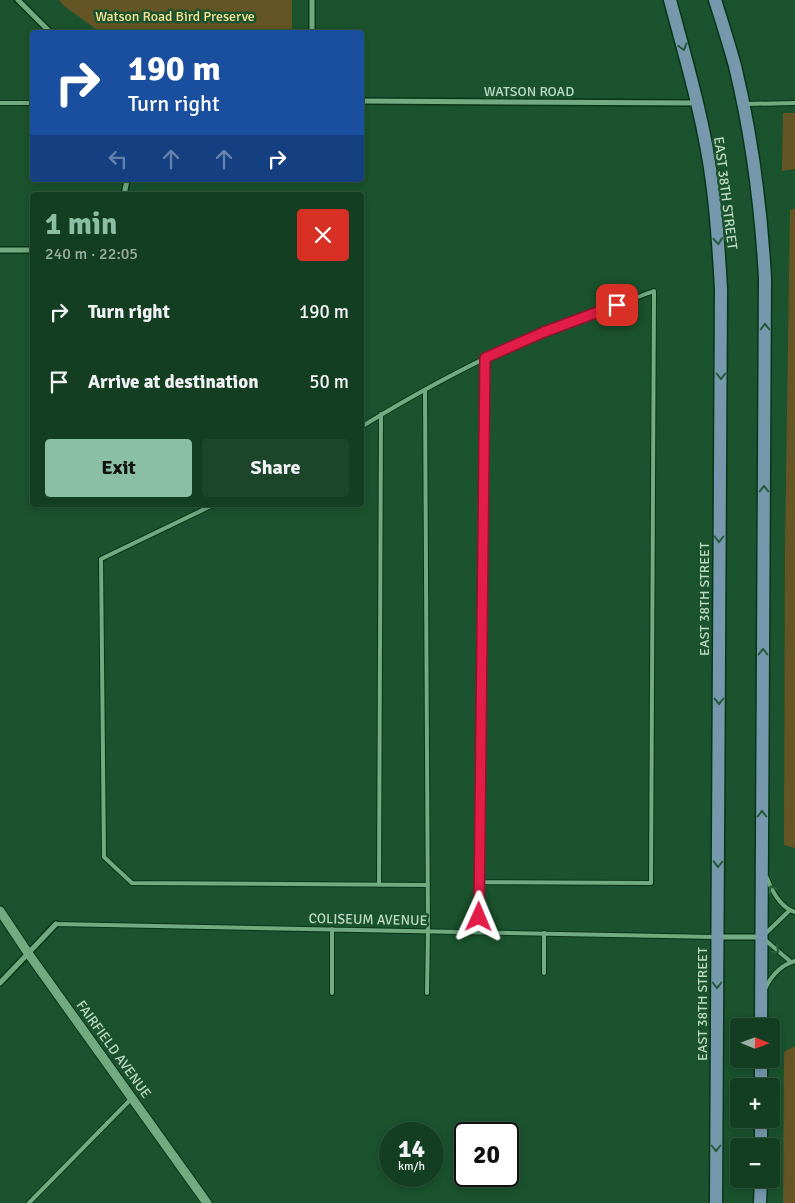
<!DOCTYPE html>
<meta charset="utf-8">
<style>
:root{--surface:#143e22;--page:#1d452a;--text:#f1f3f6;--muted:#9daea5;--line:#335740;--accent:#8abfa5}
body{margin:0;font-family:Signika,sans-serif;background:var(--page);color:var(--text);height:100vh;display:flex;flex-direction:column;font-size:19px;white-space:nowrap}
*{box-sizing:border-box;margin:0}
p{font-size:16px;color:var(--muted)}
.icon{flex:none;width:28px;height:28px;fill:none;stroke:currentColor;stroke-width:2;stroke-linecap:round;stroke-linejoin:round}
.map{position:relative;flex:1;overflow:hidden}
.side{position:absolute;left:30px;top:192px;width:334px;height:315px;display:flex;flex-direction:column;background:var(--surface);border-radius:5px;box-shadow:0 2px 8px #0003,0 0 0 1px var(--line)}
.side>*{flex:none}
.hud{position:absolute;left:30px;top:30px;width:334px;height:152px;border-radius:5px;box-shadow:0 2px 8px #0003,0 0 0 1px var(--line);background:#1a4fa0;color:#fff;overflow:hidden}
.needle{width:32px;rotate:91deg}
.fabs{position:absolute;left:730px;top:1018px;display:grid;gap:10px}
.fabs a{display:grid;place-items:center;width:50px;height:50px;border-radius:5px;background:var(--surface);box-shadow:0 2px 8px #0003,0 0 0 1px var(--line);font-size:25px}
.speed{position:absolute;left:379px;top:1122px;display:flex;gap:10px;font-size:25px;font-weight:700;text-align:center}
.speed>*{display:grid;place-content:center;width:65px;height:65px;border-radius:50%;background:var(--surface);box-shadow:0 2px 8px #0003,0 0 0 1px var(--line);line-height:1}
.speed small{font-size:12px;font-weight:400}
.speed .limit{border:2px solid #111;border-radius:8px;background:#fff;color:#111}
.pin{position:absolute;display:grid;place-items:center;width:42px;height:42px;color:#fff;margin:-21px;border-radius:10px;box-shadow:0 2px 8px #0006}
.me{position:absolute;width:55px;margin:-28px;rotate:1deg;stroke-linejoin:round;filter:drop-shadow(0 0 4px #0008)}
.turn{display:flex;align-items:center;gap:18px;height:105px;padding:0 15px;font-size:22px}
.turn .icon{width:65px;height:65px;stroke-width:2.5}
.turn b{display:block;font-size:35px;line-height:42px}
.lanes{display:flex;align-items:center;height:48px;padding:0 15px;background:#0003;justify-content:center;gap:25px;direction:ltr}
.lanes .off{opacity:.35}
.round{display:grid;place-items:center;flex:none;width:52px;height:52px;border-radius:5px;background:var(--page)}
.headline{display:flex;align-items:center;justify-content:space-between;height:85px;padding:0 15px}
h1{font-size:30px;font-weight:700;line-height:38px;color:var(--accent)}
.cta{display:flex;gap:10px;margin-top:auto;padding:10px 15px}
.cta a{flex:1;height:58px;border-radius:5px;background:var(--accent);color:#111;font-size:20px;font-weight:700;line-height:58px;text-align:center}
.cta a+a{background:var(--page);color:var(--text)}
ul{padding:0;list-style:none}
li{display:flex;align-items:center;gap:15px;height:70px;padding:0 15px}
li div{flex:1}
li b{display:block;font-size:19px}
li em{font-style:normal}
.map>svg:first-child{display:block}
</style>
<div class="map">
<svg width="795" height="1203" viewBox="0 0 795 1203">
<rect width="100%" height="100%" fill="#1a532d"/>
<path fill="#655525" d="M59,0H292V32H100L63,5Z
M783,113H795V169L782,171Z
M795,209V848L784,845L785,548L790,210Z
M795,1046V1203H783L784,1052Z"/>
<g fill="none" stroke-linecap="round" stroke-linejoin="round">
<defs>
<path id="service" d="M0,103H32
M745,104L795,103
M425,390L428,931L427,993
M361,427C418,392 481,358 543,332C580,317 617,305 654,291L651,883L480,882
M213,505L101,559L104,857L132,883L428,885
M767,878C772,891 781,908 795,912
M379,885L381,414
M56,924L716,937
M479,932L485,358
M764,935L790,910
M764,939L791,962
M544,973V933
M766,987C772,975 782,965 795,961
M332,993V929
M29,1203L131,1099"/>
<path id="minor" d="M18,0L50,32
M312,0V32
M361,101L696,103
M124,195L127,180
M0,250H32
M718,937H762
M0,983L56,924"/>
<path id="tertiary" d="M0,911L28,953L207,1203"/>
<path id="primary" d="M670,0C686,60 704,120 712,182C717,218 719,254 721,289L716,1203
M715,0C722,22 729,44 735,66C752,136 761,207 765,278L761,1026
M761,1059V1086
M761,1146V1119
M760,1203L761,1179"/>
</defs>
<use href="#service" stroke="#093619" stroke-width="6"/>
<use href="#minor" stroke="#093619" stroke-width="8"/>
<use href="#tertiary" stroke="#093619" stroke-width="11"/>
<use href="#primary" stroke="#093619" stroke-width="15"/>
<use href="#service" stroke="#72ab7f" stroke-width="4"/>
<use href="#minor" stroke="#72ab7f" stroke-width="5"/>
<use href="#tertiary" stroke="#72ab7f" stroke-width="9"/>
<use href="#primary" stroke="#7698ad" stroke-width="12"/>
</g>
<defs><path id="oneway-chevron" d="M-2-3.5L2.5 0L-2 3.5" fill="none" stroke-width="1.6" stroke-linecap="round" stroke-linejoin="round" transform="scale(1.25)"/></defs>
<g stroke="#235a3a">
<use href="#oneway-chevron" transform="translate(683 47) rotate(74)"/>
<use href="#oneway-chevron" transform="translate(718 241) rotate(85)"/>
<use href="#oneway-chevron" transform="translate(765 327) rotate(-90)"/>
<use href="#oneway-chevron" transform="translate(721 376) rotate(90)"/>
<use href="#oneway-chevron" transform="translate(764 489) rotate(-90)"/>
<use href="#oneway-chevron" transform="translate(719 539) rotate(90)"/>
<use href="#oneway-chevron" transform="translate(763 652) rotate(-90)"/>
<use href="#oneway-chevron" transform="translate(719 701) rotate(90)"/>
<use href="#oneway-chevron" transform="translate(762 814) rotate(-90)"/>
<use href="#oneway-chevron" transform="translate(718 864) rotate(91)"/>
<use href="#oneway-chevron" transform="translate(717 985) rotate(90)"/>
<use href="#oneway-chevron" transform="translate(716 1148) rotate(90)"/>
</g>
<g stroke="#276039">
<use href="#oneway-chevron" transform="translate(772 889) rotate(-120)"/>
<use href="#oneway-chevron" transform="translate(776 950) rotate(40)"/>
</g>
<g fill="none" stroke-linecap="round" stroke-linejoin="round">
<defs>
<path id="route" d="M479,917L485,358L544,332L617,305"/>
</defs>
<use href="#route" stroke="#92132f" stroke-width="12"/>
<use href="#route" stroke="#e11d48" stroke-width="9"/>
</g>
<g text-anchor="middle" stroke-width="5" stroke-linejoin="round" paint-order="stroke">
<g font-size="14" fill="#fde294" stroke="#1a532d">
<text x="175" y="21">Watson Road Bird Preserve</text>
</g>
<g font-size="14" fill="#bedac3" stroke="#1a532d">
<text x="529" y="96">WATSON ROAD</text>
<text transform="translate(726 193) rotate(83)" y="5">EAST 38TH STREET</text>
<text transform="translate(704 599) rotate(-90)" y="5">EAST 38TH STREET</text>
<text transform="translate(368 919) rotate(1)" y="5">COLISEUM AVENUE</text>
<text transform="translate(702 1004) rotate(-90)" y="5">EAST 38TH STREET</text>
<text transform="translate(114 1049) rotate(54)" y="5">FAIRFIELD AVENUE</text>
</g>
</g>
</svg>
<div class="fabs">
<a><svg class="needle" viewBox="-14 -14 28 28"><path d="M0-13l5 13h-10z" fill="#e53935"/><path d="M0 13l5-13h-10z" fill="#9daea5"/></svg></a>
<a>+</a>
<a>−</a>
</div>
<div class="speed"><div>14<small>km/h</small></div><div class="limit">20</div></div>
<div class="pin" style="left:617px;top:305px;background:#d93025"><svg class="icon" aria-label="arrive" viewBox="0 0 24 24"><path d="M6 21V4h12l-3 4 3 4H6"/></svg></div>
<svg class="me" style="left:479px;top:917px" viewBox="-20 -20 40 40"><path d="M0-17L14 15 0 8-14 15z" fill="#e11d48" stroke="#fff" stroke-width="4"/></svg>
<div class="hud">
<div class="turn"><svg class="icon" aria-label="right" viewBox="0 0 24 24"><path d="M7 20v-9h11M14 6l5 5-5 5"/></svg><div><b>190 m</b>Turn right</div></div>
<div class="lanes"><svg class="icon off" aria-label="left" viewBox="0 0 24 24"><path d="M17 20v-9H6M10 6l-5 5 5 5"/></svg><svg class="icon off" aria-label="ahead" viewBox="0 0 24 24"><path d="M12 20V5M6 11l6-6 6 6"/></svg><svg class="icon off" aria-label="ahead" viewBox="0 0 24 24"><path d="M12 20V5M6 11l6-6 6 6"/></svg><svg class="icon" aria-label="right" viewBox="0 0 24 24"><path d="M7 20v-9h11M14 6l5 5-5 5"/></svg></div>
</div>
<section class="side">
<div class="headline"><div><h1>1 min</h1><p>240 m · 22:05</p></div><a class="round" style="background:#d93025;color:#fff"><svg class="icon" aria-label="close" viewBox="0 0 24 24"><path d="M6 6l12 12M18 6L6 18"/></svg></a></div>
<ul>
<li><svg class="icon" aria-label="right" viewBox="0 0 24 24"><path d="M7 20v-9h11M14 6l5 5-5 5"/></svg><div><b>Turn right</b></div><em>190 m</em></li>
<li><svg class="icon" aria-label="arrive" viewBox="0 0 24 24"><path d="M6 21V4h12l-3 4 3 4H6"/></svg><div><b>Arrive at destination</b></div><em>50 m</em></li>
</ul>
<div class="cta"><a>Exit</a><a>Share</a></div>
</section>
</div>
